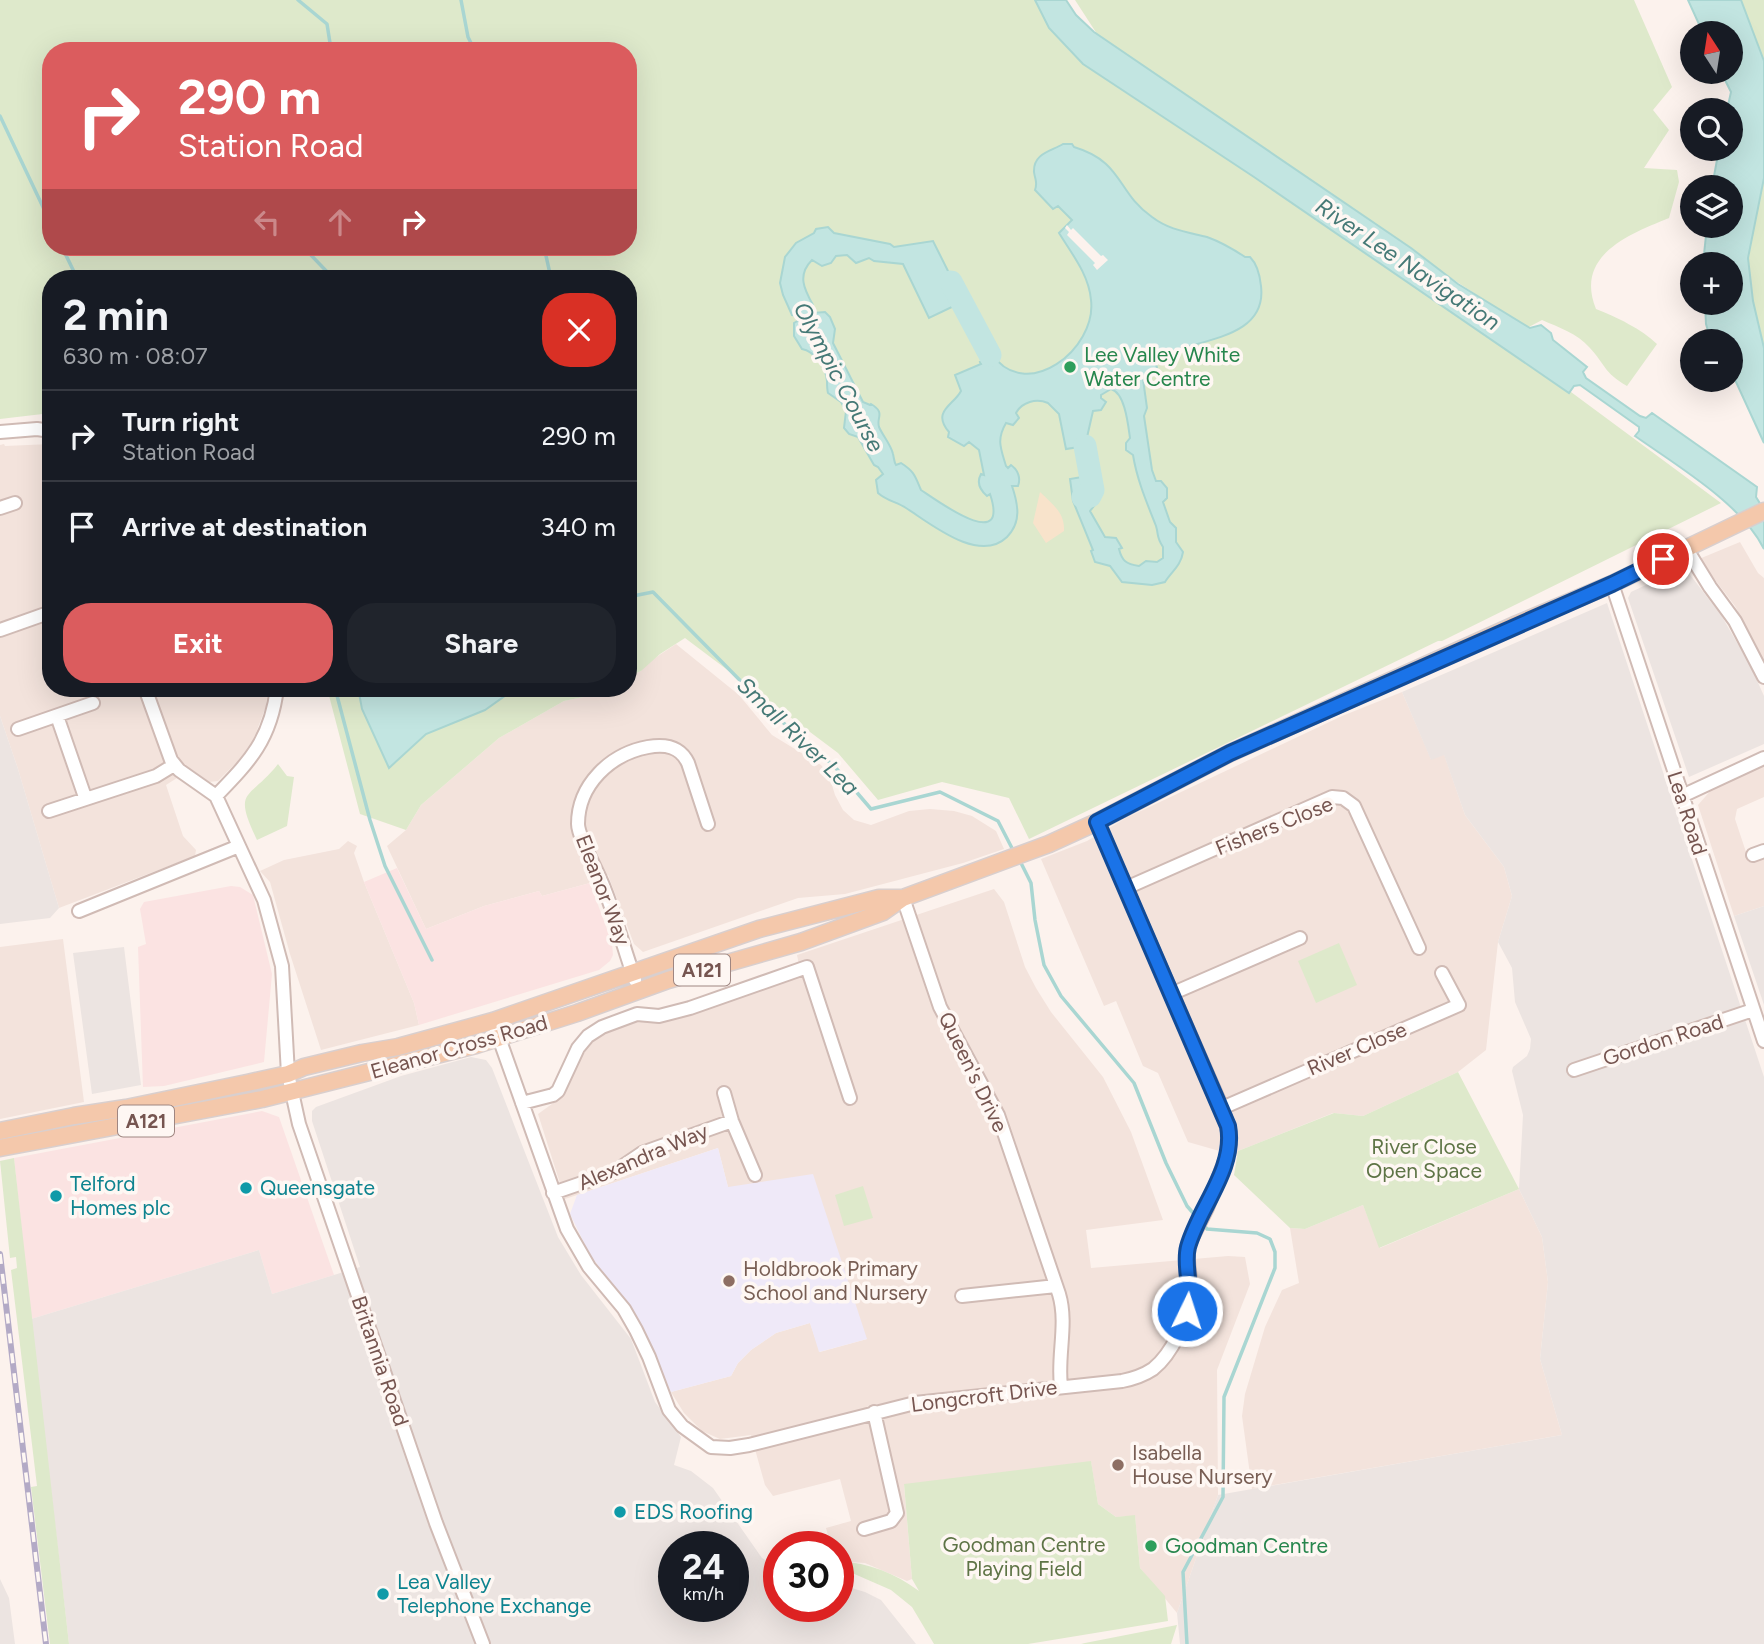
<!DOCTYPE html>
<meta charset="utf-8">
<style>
:root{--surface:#171b24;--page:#20242c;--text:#f1f3f6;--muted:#9ea1a6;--line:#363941;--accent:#db5c5e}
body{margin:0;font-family:Figtree,sans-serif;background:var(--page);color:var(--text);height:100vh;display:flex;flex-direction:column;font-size:26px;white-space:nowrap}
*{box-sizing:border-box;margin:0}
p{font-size:23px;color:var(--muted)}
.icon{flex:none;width:38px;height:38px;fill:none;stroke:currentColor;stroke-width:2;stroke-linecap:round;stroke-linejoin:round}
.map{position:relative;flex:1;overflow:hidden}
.side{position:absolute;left:42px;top:270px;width:595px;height:427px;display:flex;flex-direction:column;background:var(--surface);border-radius:28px;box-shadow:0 7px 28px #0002}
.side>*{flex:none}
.banner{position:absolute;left:42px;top:42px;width:595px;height:214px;border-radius:28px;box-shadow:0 7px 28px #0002;background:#db5c5e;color:#fff;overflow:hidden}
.needle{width:46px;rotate:348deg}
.controls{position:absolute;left:1680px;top:21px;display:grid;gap:14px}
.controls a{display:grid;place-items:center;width:63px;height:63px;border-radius:50%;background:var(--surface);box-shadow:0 7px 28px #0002;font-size:35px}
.speed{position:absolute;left:658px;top:1531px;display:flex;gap:14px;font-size:35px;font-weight:700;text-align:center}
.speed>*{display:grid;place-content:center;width:91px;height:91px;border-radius:50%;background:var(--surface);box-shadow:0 7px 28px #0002;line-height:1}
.speed small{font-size:18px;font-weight:400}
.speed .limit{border:10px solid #d22;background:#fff;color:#111}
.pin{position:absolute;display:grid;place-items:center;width:60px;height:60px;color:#fff;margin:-30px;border:4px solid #fff;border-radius:50%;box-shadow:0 2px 7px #0007}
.me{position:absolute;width:77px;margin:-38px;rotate:4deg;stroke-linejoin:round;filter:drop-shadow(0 0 5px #0008)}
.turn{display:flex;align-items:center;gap:24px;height:147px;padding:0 21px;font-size:32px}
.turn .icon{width:91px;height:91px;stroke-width:2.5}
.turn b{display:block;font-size:49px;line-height:60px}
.lanes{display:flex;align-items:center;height:66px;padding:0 21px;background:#0003;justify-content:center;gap:35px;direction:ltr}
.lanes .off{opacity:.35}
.round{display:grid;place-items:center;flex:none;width:74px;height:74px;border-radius:28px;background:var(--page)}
.summary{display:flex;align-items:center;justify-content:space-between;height:119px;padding:0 21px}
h1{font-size:42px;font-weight:700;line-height:52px}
.primary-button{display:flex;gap:14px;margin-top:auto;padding:14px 21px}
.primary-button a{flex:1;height:80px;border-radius:28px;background:var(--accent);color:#fff;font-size:28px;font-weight:700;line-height:80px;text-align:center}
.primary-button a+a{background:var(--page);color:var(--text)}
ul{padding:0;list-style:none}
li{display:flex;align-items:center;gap:21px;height:91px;padding:0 21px;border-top:2px solid var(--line)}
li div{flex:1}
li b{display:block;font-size:26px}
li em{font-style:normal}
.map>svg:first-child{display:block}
</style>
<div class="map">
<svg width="1764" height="1644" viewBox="0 0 1764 1644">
<rect width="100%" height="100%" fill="#fcf2ed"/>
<path fill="#f3e3dc" d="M4,444L5,446L51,444V688H268L266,706L253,741L242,757L218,781L209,782L191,769L166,785L183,836L196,850L195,856L59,908L18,769L0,716V445Z
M1740,542L1758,573L1764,578V661L1735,606L1699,559Z
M676,644L739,695L772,735L821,765L829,775L835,795L843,810L854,820L871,825L909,811L930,809L954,811L972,816L996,831L1004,849L963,863L845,894L798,898L643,952L634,944L608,875L590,883L542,896L539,891L484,906L426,929L387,846L406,830L421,805L499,738L564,701L588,696L605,688H628V677L641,671L646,664Z
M1402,692L1431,759L1444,754L1465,815L1504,867L1512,896L1498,942L1486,1050L1458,1072L1363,1116L1333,1113L1238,1151L1237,1156L1188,1142L1158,1073L1143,1066L1116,1001L1104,1006L1041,859L1087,841L1126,818L1342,716Z
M1764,764V797L1737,809L1735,819L1749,861L1764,857V906L1734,916L1698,805L1712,789Z
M348,841L357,846L354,853L364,882L414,1003L419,1025L321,1050L290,954L270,882L260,871L284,860L339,849Z
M994,889L1004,902L1025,967L1036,988L1051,1012L1103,1077L1131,1132L1163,1220L1086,1230L1091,1268L1228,1256L1245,1257L1250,1284L1217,1370L1218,1495L1177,1613L1140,1568L1135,1516L1116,1517L1098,1504L1091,1462L904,1485L912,1579L907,1581L865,1563L838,1561V1547H831L826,1528L851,1521L840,1479L773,1496L765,1485L751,1435L720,1439L702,1431L684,1413L671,1392L731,1376L738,1363L751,1350L776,1333L810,1323L820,1352L867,1339L728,1187L718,1148L565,1199L538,1114L563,1096L587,1044L592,1039L636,1021L657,1022L692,1013L801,975L797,955Z
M63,939L84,1102L0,1119V947Z
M1519,1189L1542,1237L1548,1282L1540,1359L1562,1435L1252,1489L1242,1416L1245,1394L1265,1327L1282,1290L1299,1283L1290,1228L1305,1229L1363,1205L1380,1248Z"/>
<path fill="#fbe3e2" d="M397,868L426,929L484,906L539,891L542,896L590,883L612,943L613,955L610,961L599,970L419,1025L414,1003L364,882Z
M231,886L240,887L253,895L272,974L264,1062L164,1086L143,1087L138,947L146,944L140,909L144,902Z
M262,1111L279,1117L334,1275L272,1294L259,1250L31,1319L14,1158Z"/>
<path fill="#ece4e1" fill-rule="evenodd" d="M1684,567L1721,615L1750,665L1764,696V744L1689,777L1628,598L1631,592Z
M1607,603L1764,1077V1644H1180L1177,1613L1218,1495L1562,1435L1540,1359L1548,1282L1542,1237L1519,1189L1523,1115L1512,1071L1513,1067L1527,1056L1530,1049L1531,1039L1515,1002L1512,968L1498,942L1512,896L1504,867L1465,815L1444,755L1431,760L1402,692Z
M0,716L18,769L59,908L50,918L0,924Z
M1764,906V1005L1734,916Z
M124,947L141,1085L92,1094L73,953Z
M471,1057L486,1060L492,1068L558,1237L581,1275L631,1339L655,1402L681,1437L674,1465L691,1471L713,1488L762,1558L779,1568V1606H838V1584L865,1592L881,1600L916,1644H69L31,1319L259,1250L272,1294L360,1267L312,1121V1111L316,1107L401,1076ZM674,1547H733V1606H674Z
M0,1579L9,1598L15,1644H0Z"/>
<path fill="#efe9f8" d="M718,1148L728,1187L813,1174L867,1339L819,1352L810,1323L776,1333L751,1350L738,1363L731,1376L671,1392L643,1327L589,1253L570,1214L577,1195Z"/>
<path fill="#dee9cb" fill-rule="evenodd" d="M0,0H1041L1721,503L1442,641H1438L1029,839L1009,798L942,782L878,800L838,753L685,638L660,654L641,671L628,677V278H51V413L0,419ZM51,51H628V247H51Z
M1075,0H1634L1672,87L1653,110L1669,130L1644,168L1677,170L1679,182L1669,218C1630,234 1574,255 1596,309C1615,316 1643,330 1657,344L1627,386C1603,372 1606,365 1589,347C1578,334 1558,327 1542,320L1527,328L1331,199L1099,37Z
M1741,0H1764V61L1743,6Z
M1764,178V348L1753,301L1748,258Z
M327,688H605L588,696L564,701L499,738L421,805L406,830L360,814Z
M278,764L287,776L294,777L287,826L257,840C232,787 249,801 278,764Z
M1339,943L1357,985L1316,1003L1298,961Z
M1458,1072L1519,1189L1379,1248L1363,1205L1305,1229L1290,1228L1234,1175L1238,1151L1334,1113L1363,1116Z
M14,1158L69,1644H50L31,1487L37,1486L11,1270L17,1268L16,1257L10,1258L0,1161Z
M863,1186L873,1218L844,1226L835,1195Z
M1091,1461L1098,1504L1116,1517L1135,1515L1140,1568L1165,1596L1168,1621L1028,1644H934L912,1607L891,1590L843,1569L839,1561C869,1563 895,1573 919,1591L912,1579L904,1484Z
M1177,1625L1171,1644H1081L1085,1643Z"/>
<path fill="#f8e3cb" d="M1040,492C1052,504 1065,512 1064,531L1046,543L1033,523Z"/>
<path fill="#c2e5e1" stroke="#a9d6d2" stroke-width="2" d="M1035,0H1066L1076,15L1094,32L1411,248L1458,284L1530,328L1541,325L1551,333L1553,340L1587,367L1583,372L1586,378L1640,416L1646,418L1652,413L1757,487L1756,497L1764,510V549C1742,504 1676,465 1635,436L1639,431V427L1580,385L1574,386L1569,393L1254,177L1083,64L1049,28Z
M1688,0H1741L1764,61V178L1748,258L1753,301L1764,348V443L1731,371V341H1711L1706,324L1705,303H1731V264H1703L1707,226H1731V187H1712L1719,149H1731V110H1727L1731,92L1721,72H1731V33H1703Z
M1063,144H1072L1074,147C1124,162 1116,192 1152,217C1169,230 1187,232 1207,237C1221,242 1233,249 1245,257H1250C1257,264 1260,276 1261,286C1268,344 1185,338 1153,361L1157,367L1152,376L1147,375L1143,379L1147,408L1144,416L1152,470L1156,481H1161L1167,488V498L1163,502L1170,522L1176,528V542L1183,552C1181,566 1171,572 1165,582L1152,585L1122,582L1110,566L1095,562L1091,551L1093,550L1073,501L1070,479L1088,476L1091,490H1095L1098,501L1090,511L1105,537L1116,538L1122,548L1119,549C1122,561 1126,564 1139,566L1146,561L1157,562L1163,558V547C1156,536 1159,536 1156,526C1147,503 1137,480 1133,455L1126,450V443L1130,438C1128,424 1125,393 1111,389L1101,395V398L1106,402L1101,410L1093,411L1085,446L1066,449L1059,414L1048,403C1036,398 1022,402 1016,413L1019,418L1013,425L1006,423C996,440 1001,449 1006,466L1008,468L1011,465C1018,470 1021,478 1018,486H1012C1018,504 1022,522 1007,537C979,564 931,524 906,508C897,502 887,501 878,493L876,480L883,474L878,467L874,465L858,437L849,434L844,428L846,411L841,402L828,393C827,389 827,385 827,381C826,367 814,351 802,349L794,336V323L799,320L797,316L792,315L783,295L780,283L785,257L796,243L814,233L816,229L828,227L834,233L890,244L894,247L933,241L953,281L948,283L954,296L950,298L954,306L929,318L903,264L874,261L869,258L856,263L847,255L836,256L831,263L822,266L812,260C797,275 804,289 813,305L811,308L813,313L825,312L830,317L835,329L833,343L863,402L870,405L871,404C886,413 876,417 879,427C883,436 891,445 893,454C894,458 894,462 896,465L901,463C915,472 915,476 921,490C939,502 1010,554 990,494L987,496C980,490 976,483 981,474L984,475L979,450L969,442L964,446L948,437L949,432C931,411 954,405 961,391L955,375L981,364L980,362L988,358L987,356L992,354C1026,404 1097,349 1091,300C1089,275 1072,254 1059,233L1072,220L1058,206L1053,209L1035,190C1038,182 1035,180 1034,172C1033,153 1052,151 1063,144Z
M358,688H516L485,710L426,734L389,768L362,709Z"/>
<path fill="#fcf2ed" d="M1067,225L1071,230L1073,228L1101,256L1103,255L1108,260L1097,270L1093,265L1095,263L1067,235L1069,232L1065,228Z"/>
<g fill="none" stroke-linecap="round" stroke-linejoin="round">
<path stroke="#a9d6d2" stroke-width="3.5" d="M298,0L327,24L330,43L326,51
M461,0L468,37L475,51
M0,116L51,224
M62,247L77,278
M306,247L308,252L333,278
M544,247L551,278
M360,278L375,274L386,278
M628,597L653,592L773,714L835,767L871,809L940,792L998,821L1014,852
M335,688L370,820L385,866L432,960
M1020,861L1031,883L1035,920L1044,965L1061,996L1134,1083L1166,1163L1187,1206L1207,1229L1257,1233L1270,1239L1275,1252V1268L1224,1397L1223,1497L1183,1572L1187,1644"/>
<path stroke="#c2e5e1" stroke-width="23" d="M951,282L990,355
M1083,497L1090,496L1093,490L1085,446"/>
<defs>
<path id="minor" d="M0,432L37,429L51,431
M0,508L15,503
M1686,548L1710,587L1735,621L1764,677
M1612,584L1764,1041
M0,630L51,612
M145,688L171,760L179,770L216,796L239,846
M57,716L85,797
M18,729L93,703
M216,796C250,761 271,739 277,688
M1682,796L1764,758
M49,811L156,776L174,765
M1753,855L1764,851
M1126,888L1332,797L1343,798L1354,806L1419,948
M903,898L940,1007L998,1115L1059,1294C1068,1324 1057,1356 1061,1386
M79,911L239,846L264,900L282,966L288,1074L299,1124L436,1523L483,1644
M635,980C624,949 616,918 604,888C599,874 578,837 578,824C578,785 610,754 648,747C665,744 680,746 688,763L708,824
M1171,994L1300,938
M493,1021L567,1229L589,1267L624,1309L636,1330L649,1357L669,1410L682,1426L711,1447L730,1448L749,1445L915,1403L1122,1381C1132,1379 1144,1375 1153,1369C1172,1354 1188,1319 1190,1296C1192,1279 1186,1262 1188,1246L1207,1208L1229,1150L1228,1126L1222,1108L1097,822
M1574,1070L1753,1010
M724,1093L732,1121L755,1175
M522,1103L553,1095L558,1091L578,1048L588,1036L602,1027L637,1014L659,1016L690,1008L807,967L850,1098
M1222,1108L1459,1005L1442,973
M553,1193L614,1172L642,1153L732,1121
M962,1296L1056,1286
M864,1529L891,1521L897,1513L874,1412"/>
<path id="major" d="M0,1131L74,1116L126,1108L247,1083L288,1074L304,1067L362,1053L398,1047L493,1021L759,929L879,898H903
M0,1148L262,1099L476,1045L577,1013L668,980L801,942L883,912L903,898L1049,844L1097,822L1230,753L1517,624L1612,584L1764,511"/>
</defs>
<use href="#minor" stroke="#d0bbb5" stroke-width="16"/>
<use href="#major" stroke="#d9cfce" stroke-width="19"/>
<use href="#minor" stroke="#fff" stroke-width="12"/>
<use href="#major" stroke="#f4c8ab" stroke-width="16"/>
<defs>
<path id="rail" d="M0,1254L46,1644"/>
</defs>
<use href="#rail" stroke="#b3aac6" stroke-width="6"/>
<use href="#rail" stroke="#fef7f3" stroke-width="3.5" stroke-dasharray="10" stroke-linecap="butt"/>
</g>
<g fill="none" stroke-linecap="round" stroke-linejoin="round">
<defs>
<path id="route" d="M1187,1311C1193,1286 1183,1266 1188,1247C1199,1207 1236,1169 1228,1126L1097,822L1230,753L1612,584L1663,559"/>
</defs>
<use href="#route" stroke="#114b97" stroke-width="18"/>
<use href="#route" stroke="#1a73e8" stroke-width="12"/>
</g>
<g fill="#2e9e5b" stroke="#fef7f3" stroke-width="2.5">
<circle cx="1070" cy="367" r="7"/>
<circle cx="1151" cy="1546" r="7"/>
</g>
<g fill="#0f9aa8" stroke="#fef7f3" stroke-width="2.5">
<circle cx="246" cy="1188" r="7"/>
<circle cx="56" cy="1196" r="7"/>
<circle cx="620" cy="1512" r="7"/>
<circle cx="383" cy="1594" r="7"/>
</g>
<g fill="#8d6e63" stroke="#fef7f3" stroke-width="2.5">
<circle cx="729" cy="1281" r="7"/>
<circle cx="1118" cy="1465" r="7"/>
</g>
<g text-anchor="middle" stroke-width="7" stroke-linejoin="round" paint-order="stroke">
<g fill="#fef7f3" stroke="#9f8681" stroke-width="2">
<rect x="674" y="954.5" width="56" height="31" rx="5"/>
<rect x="118" y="1105.5" width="56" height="31" rx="5"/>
</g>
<g font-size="19" font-weight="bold" fill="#765550">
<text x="702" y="977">A121</text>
<text x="146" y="1128">A121</text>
</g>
<g font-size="21" fill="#27864d" stroke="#fef7f3" text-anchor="start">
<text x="1084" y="362">Lee Valley White<tspan x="1084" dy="24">Water Centre</tspan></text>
<text x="1165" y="1553">Goodman Centre</text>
</g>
<g font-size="21" fill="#765550" stroke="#fef7f3">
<text transform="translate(1687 813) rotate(72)" y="7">Lea Road</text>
<text transform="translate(1274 826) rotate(-22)" y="7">Fishers Close</text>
<text transform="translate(603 890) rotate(69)" y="7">Eleanor Way</text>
<text transform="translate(1663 1040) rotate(-18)" y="7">Gordon Road</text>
<text transform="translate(459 1047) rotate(-16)" y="7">Eleanor Cross Road</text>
<text transform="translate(1357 1049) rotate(-23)" y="7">River Close</text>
<text transform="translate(973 1072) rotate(64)" y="7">Queen's Drive</text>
<text transform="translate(643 1157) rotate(-23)" y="7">Alexandra Way</text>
<text transform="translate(380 1361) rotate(71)" y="7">Britannia Road</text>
<text transform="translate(984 1396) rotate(-7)" y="7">Longcroft Drive</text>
</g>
<g font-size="21" fill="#5e7446" stroke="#fef7f3">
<text x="1424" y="1154">River Close<tspan x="1424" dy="24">Open Space</tspan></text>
<text x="1024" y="1552">Goodman Centre<tspan x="1024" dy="24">Playing Field</tspan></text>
</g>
<g font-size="21" fill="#0d838f" stroke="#fef7f3" text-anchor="start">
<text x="70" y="1191">Telford<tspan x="70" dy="24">Homes plc</tspan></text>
<text x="260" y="1195">Queensgate</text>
<text x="634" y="1519">EDS Roofing</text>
<text x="397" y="1589">Lea Valley<tspan x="397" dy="24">Telephone Exchange</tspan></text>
</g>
<g font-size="21" fill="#785e54" stroke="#fef7f3" text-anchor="start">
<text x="743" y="1276">Holdbrook Primary<tspan x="743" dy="24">School and Nursery</tspan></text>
<text x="1132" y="1460">Isabella<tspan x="1132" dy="24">House Nursery</tspan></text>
</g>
<g font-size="23" font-style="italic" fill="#457976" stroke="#fef7f3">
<text transform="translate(1408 264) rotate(34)" y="8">River Lee Navigation</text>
<text transform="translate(839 377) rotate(62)" y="8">Olympic Course</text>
<text transform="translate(798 736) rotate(44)" y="8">Small River Lea</text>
</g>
</g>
</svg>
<div class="controls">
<a><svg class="needle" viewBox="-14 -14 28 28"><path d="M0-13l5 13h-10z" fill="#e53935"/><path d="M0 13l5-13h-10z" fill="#9ea1a6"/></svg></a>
<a><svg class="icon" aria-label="search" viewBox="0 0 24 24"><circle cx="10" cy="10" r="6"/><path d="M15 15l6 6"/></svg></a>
<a><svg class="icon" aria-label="layers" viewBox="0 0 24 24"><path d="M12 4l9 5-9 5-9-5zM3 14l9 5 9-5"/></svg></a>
<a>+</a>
<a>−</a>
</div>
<div class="speed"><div>24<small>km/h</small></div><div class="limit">30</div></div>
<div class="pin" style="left:1663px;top:559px;background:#d93025"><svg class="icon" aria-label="arrive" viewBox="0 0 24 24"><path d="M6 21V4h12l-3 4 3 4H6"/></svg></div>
<svg class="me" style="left:1187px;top:1311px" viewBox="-20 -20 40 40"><circle r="17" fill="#1a73e8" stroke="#fff" stroke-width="3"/><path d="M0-11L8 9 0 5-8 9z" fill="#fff"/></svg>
<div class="banner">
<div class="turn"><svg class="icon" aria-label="right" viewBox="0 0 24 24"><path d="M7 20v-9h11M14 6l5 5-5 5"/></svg><div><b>290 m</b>Station Road</div></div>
<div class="lanes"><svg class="icon off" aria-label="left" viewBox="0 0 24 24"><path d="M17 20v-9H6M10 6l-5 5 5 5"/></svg><svg class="icon off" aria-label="ahead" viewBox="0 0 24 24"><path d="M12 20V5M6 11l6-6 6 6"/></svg><svg class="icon" aria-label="right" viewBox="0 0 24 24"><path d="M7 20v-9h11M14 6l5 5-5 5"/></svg></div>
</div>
<section class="side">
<div class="summary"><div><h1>2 min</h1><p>630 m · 08:07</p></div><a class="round" style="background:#d93025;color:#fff"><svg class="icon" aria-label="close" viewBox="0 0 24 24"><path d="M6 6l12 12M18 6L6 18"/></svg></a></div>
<ul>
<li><svg class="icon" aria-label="right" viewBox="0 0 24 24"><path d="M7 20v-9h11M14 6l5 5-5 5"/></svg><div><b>Turn right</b><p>Station Road</p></div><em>290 m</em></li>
<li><svg class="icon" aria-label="arrive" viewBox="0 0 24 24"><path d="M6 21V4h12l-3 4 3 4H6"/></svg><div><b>Arrive at destination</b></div><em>340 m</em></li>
</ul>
<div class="primary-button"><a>Exit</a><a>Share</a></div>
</section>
</div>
